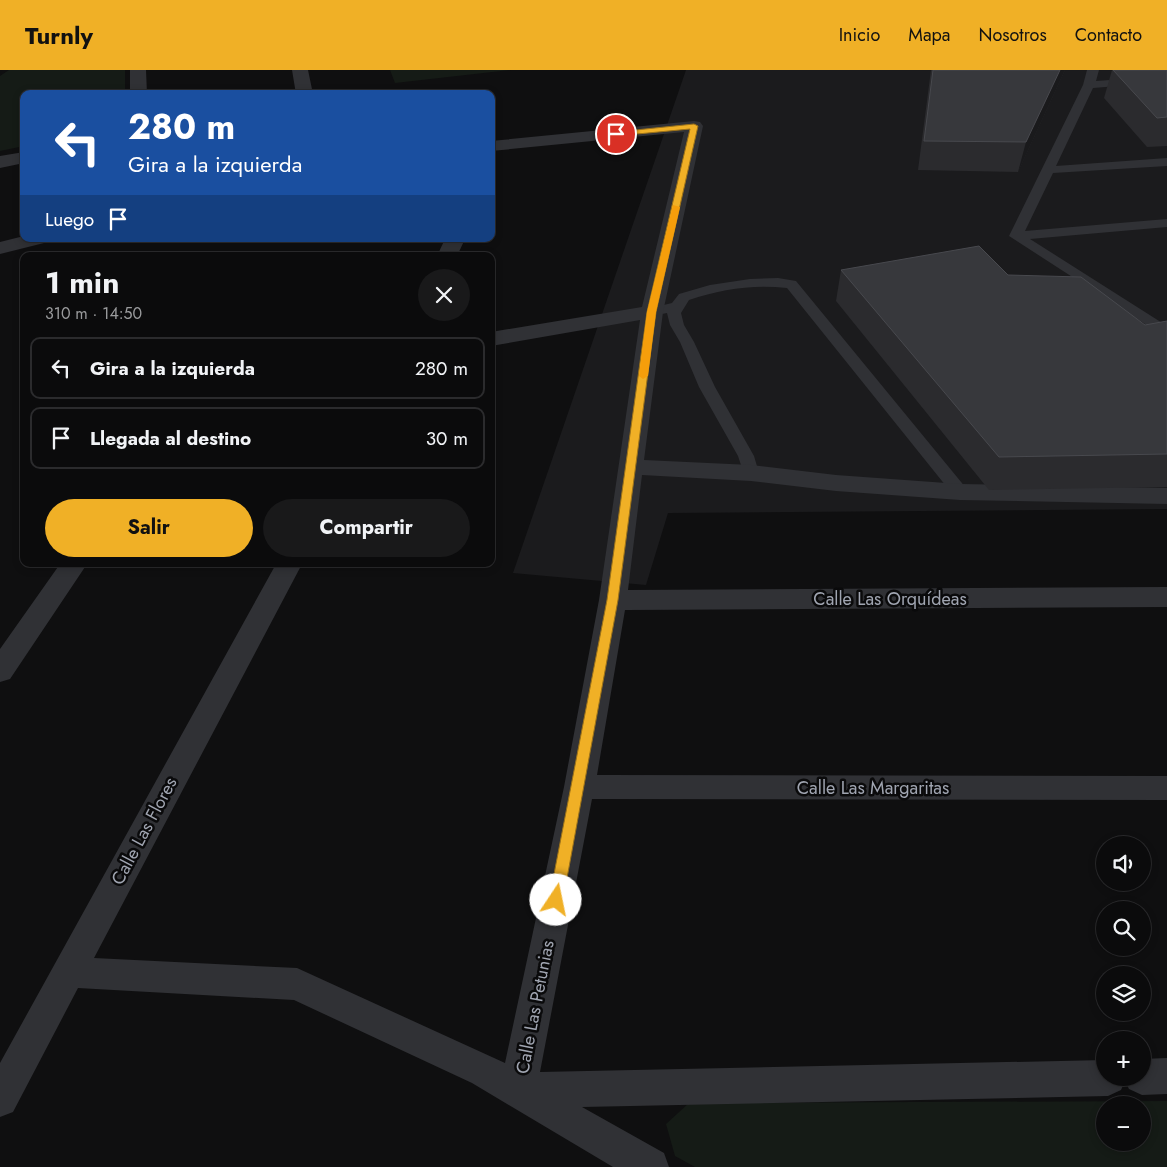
<!DOCTYPE html>
<html lang="es">
<meta charset="utf-8">
<style>
:root{--surface:#0b0b0c;--page:#19191a;--text:#f1f3f6;--muted:#9a9b9d;--line:#2b2b2d;--accent:#f0b026}
body{margin:0;font-family:Jost,sans-serif;background:var(--page);color:var(--text);height:100vh;display:flex;flex-direction:column;font-size:19px;white-space:nowrap}
*{box-sizing:border-box;margin:0}
p{font-size:16px;color:var(--muted)}
.icon{flex:none;width:28px;height:28px;fill:none;stroke:currentColor;stroke-width:2;stroke-linecap:round;stroke-linejoin:round}
.map{position:relative;flex:1;overflow:hidden}
.side{position:absolute;left:20px;top:182px;width:475px;height:315px;display:flex;flex-direction:column;background:var(--surface);border-radius:10px;box-shadow:0 2px 8px #0003,0 0 0 1px var(--line)}
.side>*{flex:none}
.guide{position:absolute;left:20px;top:20px;width:475px;height:152px;border-radius:10px;box-shadow:0 2px 8px #0003,0 0 0 1px var(--line);background:#1a4fa0;color:#fff;overflow:hidden}
.buttons{position:absolute;left:1096px;top:766px;display:grid;gap:10px}
.buttons a{display:grid;place-items:center;width:55px;height:55px;border-radius:50%;background:var(--surface);box-shadow:0 2px 8px #0003,0 0 0 1px var(--line);font-size:25px}
.pin{position:absolute;display:grid;place-items:center;width:42px;height:42px;color:#fff;margin:-21px;border:2px solid #fff;border-radius:50%;box-shadow:0 1px 5px #0007}
.me{position:absolute;width:55px;margin:-28px;rotate:11deg;stroke-linejoin:round;filter:drop-shadow(0 0 4px #0008)}
.turn{display:flex;align-items:center;gap:18px;height:105px;padding:0 25px;font-size:22px}
.turn .icon{width:65px;height:65px;stroke-width:2.5}
.turn b{display:block;font-size:35px;line-height:42px}
.then{display:flex;align-items:center;height:48px;padding:0 25px;background:#0003;gap:10px;font-size:19px}
.round{display:grid;place-items:center;flex:none;width:52px;height:52px;border-radius:26px;background:var(--page)}
.head{display:flex;align-items:center;justify-content:space-between;height:85px;padding:0 25px}
h1{font-size:30px;font-weight:700;line-height:38px}
.button{display:flex;gap:10px;margin-top:auto;padding:10px 25px}
.button a{flex:1;height:58px;border-radius:30px;background:var(--accent);color:#111;font-size:20px;font-weight:700;line-height:58px;text-align:center}
.button a+a{background:var(--page);color:var(--text)}
ul{padding:0;list-style:none}
li{display:flex;align-items:center;gap:15px;height:62px;margin:0 10px 8px;padding:0 15px;border:2px solid var(--line);border-radius:10px}
li div{flex:1}
li b{display:block;font-size:19px}
li em{font-style:normal}
header{display:flex;align-items:center;gap:30px;box-sizing:border-box;height:70px;padding:0 25px;background:var(--accent);color:#111}
header strong{font-size:24px}
nav{display:flex;gap:28px;margin-inline-start:auto;font-size:18px}
.map>svg:first-child{display:block}
</style>
<header>
<strong>Turnly</strong>
<nav><a>Inicio</a><a>Mapa</a><a>Nosotros</a><a>Contacto</a></nav>
</header>
<div class="map">
<svg width="1167" height="1097" viewBox="0 0 1167 1097">
<rect width="100%" height="100%" fill="#0f0f10"/>
<path fill="#1b1b1d" d="M686,0H1167V439L668,443L646,515L513,503Z"/>
<path fill="#151b16" fill-rule="evenodd" d="M9,0H125V24H24V76L0,81V6Z
M390,0H511L395,13Z
M1167,1031V1097H695L675,1086L666,1054L689,1033ZM1105,1035H1142V1072H1105Z"/>
<g fill="none" stroke-linecap="round" stroke-linejoin="round">
<path fill="#303135" fill-rule="evenodd" d="M1087,0H1099L1096,11L1167,6V12L1093,18L1056,96L1167,88V96L1053,103L1025,161L1167,149V157L1030,169L1167,256V266L1162,265L1009,166L1083,15Z
M778,208L796,211L966,418L969,422L966,426L960,428L954,426L787,218C753,214 721,219 689,230L681,243L684,255L694,272L715,317L754,386L759,403L757,407L751,408L745,407L738,386L699,317L680,272L670,255L667,243L652,246L647,245L645,242L647,239L672,233L679,224L710,215L750,209Z"/>
<path fill="#303135" fill-rule="evenodd" d="M130,0H146L147,24H130Z
M292,0H308L313,24H296Z
M694,51L700,52L703,56L663,242L644,390L751,395L836,405L960,414L1167,418V434L960,430L836,421L751,411L642,405L628,520L1167,517V537L625,540L597,705L1167,706V730L592,729L540,1002L1105,990V1008H1142V989L1167,988V1024L1142,1025L1129,1019L1125,1011L1121,1020L1108,1026L582,1037L664,1083L669,1097H613L472,1013L294,930L78,918L13,1042L0,1047V993L276,494H302L94,888L297,898L505,993L564,717L599,530L640,250L491,276V262L642,237L684,62L491,81V71Z
M24,82V93L0,98V86Z
M24,166V169H47L44,173L0,184V172Z
M445,169H465L457,186H437Z
M60,494H87L10,609L0,612V579Z"/>
</g>
<path fill="#2b2b2e" d="M931,0H1065L1018,102L918,100Z
M1111,0H1167V76L1147,77L1104,28L1112,0Z
M841,200L1008,205L1145,255L1167,251V417L989,420L836,231Z"/>
<path fill="#1a1a1c" d="M1060,0H1065L1018,102L1026,72Z"/>
<path fill="#37383c" stroke="#48494e" d="M933,0H1060L1026,72L924,71Z
M1113,0H1167V47L1157,48Z
M979,176L1008,205L1081,207L1145,255L1167,251V384L999,387L841,200Z"/>
<path fill="#f0b026" stroke="#9c7219" d="M694,54L698,56L656,242L618,530L563,830L561,835L556,836L551,835L549,830L607,530L647,242L690,59L616,66L612,64L616,62Z"/>
<path fill="#f59e0b" d="M673,135L680,137L656,242L648,306L643,309L639,306L647,242Z"/>
<g text-anchor="middle" stroke-width="5" stroke-linejoin="round" paint-order="stroke">
<g font-size="18" fill="#a0a5b1" stroke="#0a0a0b">
<text x="890" y="535">Calle Las Orquídeas</text>
<text x="873" y="724">Calle Las Margaritas</text>
<text transform="translate(144 761) rotate(-62)" y="6">Calle Las Flores</text>
<text transform="translate(535 937) rotate(-79)" y="6">Calle Las Petunias</text>
</g>
</g>
</svg>
<div class="buttons">
<a><svg class="icon" aria-label="sound" viewBox="0 0 24 24"><path d="M4 9h4l5-4v14l-5-4H4zM17 9q2 3 0 6"/></svg></a>
<a><svg class="icon" aria-label="search" viewBox="0 0 24 24"><circle cx="10" cy="10" r="6"/><path d="M15 15l6 6"/></svg></a>
<a><svg class="icon" aria-label="layers" viewBox="0 0 24 24"><path d="M12 4l9 5-9 5-9-5zM3 14l9 5 9-5"/></svg></a>
<a>+</a>
<a>−</a>
</div>
<div class="pin" style="left:616px;top:64px;background:#d93025"><svg class="icon" aria-label="arrive" viewBox="0 0 24 24"><path d="M6 21V4h12l-3 4 3 4H6"/></svg></div>
<svg class="me" style="left:556px;top:830px" viewBox="-20 -20 40 40"><circle r="19" fill="#fff"/><path d="M0-13L10 11 0 6-10 11z" fill="#f0b026"/></svg>
<div class="guide">
<div class="turn"><svg class="icon" aria-label="left" viewBox="0 0 24 24"><path d="M17 20v-9H6M10 6l-5 5 5 5"/></svg><div><b>280 m</b>Gira a la izquierda</div></div>
<div class="then">Luego<svg class="icon" aria-label="arrive" viewBox="0 0 24 24"><path d="M6 21V4h12l-3 4 3 4H6"/></svg></div>
</div>
<section class="side">
<div class="head"><div><h1>1 min</h1><p>310 m · 14:50</p></div><a class="round"><svg class="icon" aria-label="close" viewBox="0 0 24 24"><path d="M6 6l12 12M18 6L6 18"/></svg></a></div>
<ul>
<li><svg class="icon" aria-label="left" viewBox="0 0 24 24"><path d="M17 20v-9H6M10 6l-5 5 5 5"/></svg><div><b>Gira a la izquierda</b></div><em>280 m</em></li>
<li><svg class="icon" aria-label="arrive" viewBox="0 0 24 24"><path d="M6 21V4h12l-3 4 3 4H6"/></svg><div><b>Llegada al destino</b></div><em>30 m</em></li>
</ul>
<div class="button"><a>Salir</a><a>Compartir</a></div>
</section>
</div>
